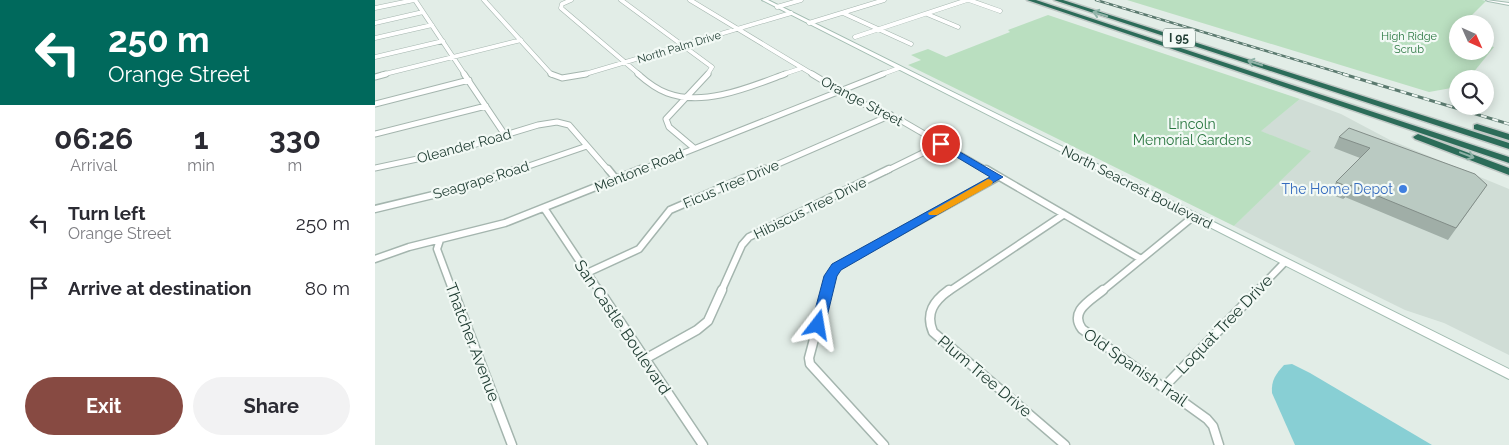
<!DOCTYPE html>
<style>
:root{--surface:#fff;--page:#f2f2f3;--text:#2b2b33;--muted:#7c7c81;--accent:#874a42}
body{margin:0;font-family:Raleway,sans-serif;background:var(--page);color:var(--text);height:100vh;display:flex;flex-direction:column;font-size:19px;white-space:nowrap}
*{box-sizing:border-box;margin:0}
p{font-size:16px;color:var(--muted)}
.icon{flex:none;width:28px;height:28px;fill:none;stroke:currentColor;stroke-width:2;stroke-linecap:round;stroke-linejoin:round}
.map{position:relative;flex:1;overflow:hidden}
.details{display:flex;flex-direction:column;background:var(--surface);width:375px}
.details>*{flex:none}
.banner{background:#00695c;color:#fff;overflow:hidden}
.needle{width:32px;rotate:135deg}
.controls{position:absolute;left:1074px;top:15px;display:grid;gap:10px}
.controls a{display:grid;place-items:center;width:45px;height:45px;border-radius:50%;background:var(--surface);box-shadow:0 2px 12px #0003;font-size:25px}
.pin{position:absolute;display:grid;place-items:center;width:42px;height:42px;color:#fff;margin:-21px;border:2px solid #fff;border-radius:50%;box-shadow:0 1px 5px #0007}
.me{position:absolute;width:55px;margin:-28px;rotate:14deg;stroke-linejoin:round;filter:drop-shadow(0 0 4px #0008)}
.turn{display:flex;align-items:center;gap:18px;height:105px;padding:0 25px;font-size:22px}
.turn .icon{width:65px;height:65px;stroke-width:2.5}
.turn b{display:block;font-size:35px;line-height:42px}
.eta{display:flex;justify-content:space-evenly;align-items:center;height:85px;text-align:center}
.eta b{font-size:30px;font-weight:700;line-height:35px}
.primary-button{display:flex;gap:10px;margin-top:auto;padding:10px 25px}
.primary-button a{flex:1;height:58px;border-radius:30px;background:var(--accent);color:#fff;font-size:20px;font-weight:700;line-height:58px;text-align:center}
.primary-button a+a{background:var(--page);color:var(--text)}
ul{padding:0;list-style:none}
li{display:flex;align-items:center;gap:15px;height:65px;padding:0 25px}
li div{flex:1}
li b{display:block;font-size:19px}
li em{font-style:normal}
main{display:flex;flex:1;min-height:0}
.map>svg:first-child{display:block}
</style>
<main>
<section class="details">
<div class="banner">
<div class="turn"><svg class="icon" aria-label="left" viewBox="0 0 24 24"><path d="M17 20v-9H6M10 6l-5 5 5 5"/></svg><div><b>250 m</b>Orange Street</div></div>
</div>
<div class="eta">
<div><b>06:26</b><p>Arrival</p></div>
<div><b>1</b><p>min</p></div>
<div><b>330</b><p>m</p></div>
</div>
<ul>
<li><svg class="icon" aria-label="left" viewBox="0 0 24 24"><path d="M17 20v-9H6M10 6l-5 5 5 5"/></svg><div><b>Turn left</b><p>Orange Street</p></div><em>250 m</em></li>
<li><svg class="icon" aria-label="arrive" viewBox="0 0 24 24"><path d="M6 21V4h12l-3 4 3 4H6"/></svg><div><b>Arrive at destination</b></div><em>80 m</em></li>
</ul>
<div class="primary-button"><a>Exit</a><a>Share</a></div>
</section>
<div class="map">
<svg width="1134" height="445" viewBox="0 0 1134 445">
<rect width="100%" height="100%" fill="#e2ede7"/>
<path fill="#d0ddd6" d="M925,99L966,114L1015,140L1134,189V355L1069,323L1030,310L859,226L935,151L885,131Z"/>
<path fill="#badfc0" d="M752,0H1107L1111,1L1088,24H1082V29L1076,36L1082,38V51H1110V45L1119,47L1093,79H1082V87L1054,92Z
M673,15L925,99L886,131L936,151L859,226L533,65L546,60L536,55L553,49L571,57L635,32L633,30Z"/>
<path fill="#88cfd4" d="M917,364L935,373L1057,445H920L897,393C896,380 901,374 909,365Z"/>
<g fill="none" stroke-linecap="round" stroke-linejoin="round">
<defs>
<path id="street-far3" d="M40,0L90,75
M109,0L177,75
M196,0L187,4L186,8L265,75
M246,0L337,67L332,75
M315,0L439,75
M594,0L625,11
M402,7L426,0
M0,8L39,0
M468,13L536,44
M552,14L583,27
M0,23L48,12
M434,23L509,0
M480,37L592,0
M0,38L57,25
M0,57L68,41
M6,75L146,40
M207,75L416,13
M406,75L427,68
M505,75L524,68"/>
<path id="street-far2" d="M89,74L130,135
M176,74L187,78L211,74
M263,74C272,82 281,89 292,93C329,107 375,87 410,74
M437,74L480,100L527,121L613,171
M0,77L11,74
M0,104L94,80
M0,134L111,106
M319,148L294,127L291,119L333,74
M0,168L75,152L163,125L182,122L194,125L234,171
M139,171L212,146
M263,171L508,74
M387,171L516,115
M511,171L566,144"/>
<path id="street-far1" d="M233,169L241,179
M611,169L766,259
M169,208L225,292
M0,209L87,188L143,169
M65,240L62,249L78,292
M0,259L34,247L130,223L266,169
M212,273L264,249L295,210L390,169
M346,292L367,245L374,237L514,169
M452,292L456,276L461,267L623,177
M573,292L688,215
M726,292L819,216
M881,292L910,262"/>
<path id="street" d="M78,290L137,445
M224,290L328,445
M452,290L434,358L435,364L509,445
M574,290C559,301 550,313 558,332L690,445
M728,290C715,301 694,311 707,329L832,419L838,426L844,445
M270,359L322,330L333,321L347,290
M789,387L883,290"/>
<path id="secondary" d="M387,0H393L1134,369V379Z
M1111,0L1134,3V5L1113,1Z"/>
<path id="highway" d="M652,0H661L1134,157V163Z
M679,0H688L1134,143V149Z
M1102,124L1134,134V140L1099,129V125Z
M1043,134L1134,168V175L1040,139L1038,137Z"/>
</defs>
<use href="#street-far3" stroke="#a4b5ae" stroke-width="5"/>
<use href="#street-far2" stroke="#a4b5ae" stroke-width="7"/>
<use href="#street-far1" stroke="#a4b5ae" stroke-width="9"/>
<use href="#street" stroke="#a4b5ae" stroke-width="11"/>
<use href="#secondary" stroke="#a2bcb1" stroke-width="2"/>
<use href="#highway" stroke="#c1c9c6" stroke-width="3"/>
<use href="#street-far3" stroke="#fff" stroke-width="4"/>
<use href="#street-far2" stroke="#fff" stroke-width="5"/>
<use href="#street-far1" stroke="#fff" stroke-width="6"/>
<use href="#street" stroke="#fff" stroke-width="8"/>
<use href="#secondary" fill="#fff" fill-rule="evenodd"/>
<use href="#highway" fill="#2c6c59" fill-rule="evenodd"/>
<defs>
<path id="rail-far1" d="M721,0L972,75"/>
<path id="rail" d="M968,74L1134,124"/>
</defs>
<use href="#rail-far1" stroke="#5b7a6f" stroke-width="2.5"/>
<use href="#rail" stroke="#5b7a6f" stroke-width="3"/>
<use href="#rail-far1" stroke="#f2f9f5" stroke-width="1" stroke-dasharray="4.5" stroke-linecap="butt"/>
<use href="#rail" stroke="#f2f9f5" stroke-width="2" stroke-dasharray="6" stroke-linecap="butt"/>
</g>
<path fill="#a0aea7" d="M964,137L1112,185L1073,240L970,197L968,199L955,194L961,182L985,158L959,148Z"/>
<path fill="#828d88" d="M976,185L970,197L968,199L974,187Z"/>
<path fill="#bacac2" stroke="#828d88" d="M974,128L1100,174L1112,185L1081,228L976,185L974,187L961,182L995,148L964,137Z"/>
<defs><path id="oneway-shaft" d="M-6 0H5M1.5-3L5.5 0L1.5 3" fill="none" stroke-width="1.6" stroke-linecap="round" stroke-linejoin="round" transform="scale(1.25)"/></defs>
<g stroke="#8fb2a7">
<use href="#oneway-shaft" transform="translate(725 14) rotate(-163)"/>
<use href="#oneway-shaft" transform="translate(880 63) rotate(-162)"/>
<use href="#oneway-shaft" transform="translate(1092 155) rotate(21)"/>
</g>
<path fill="#1a73e8" stroke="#114b97" d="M566,141L628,177L466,270L462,276L450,325L448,329L443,330L438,329L436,325L449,276L457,264L615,177L563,146L561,144Z"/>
<path fill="#f59e0b" d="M613,179L616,180L618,182L616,185L562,215H554L553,213Z"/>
<circle fill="#3f7fe0" stroke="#f2f9f5" stroke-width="2" cx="1028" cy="189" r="5"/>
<g text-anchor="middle" stroke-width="4.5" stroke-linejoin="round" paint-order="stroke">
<g font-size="11" fill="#2a7741" stroke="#f2f9f5">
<text x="1034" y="40">High Ridge<tspan x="1034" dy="13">Scrub</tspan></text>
</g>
<g font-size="11" fill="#213e34" stroke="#f2f9f5">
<text transform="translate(304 47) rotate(-17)" y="4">North Palm Drive</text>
</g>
<rect fill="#f2f9f5" stroke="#60766e" stroke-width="1" x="788" y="28.5" width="32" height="19" rx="4"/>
<g font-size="12" font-weight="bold" fill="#213e34">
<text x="804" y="42">I 95</text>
</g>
<g font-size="14" fill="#213e34" stroke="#f2f9f5">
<text transform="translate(487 101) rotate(28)" y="5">Orange Street</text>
<text transform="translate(89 146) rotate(-15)" y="5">Oleander Road</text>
<text transform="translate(264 170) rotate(-22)" y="5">Mentone Road</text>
<text transform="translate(106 180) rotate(-17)" y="5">Seagrape Road</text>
<text transform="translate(356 184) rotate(-23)" y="5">Ficus Tree Drive</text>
<text transform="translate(762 187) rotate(27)" y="5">North Seacrest Boulevard</text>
<text transform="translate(435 208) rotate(-26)" y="5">Hibiscus Tree Drive</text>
</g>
<g font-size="14" fill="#2a7741" stroke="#f2f9f5">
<text x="817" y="129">Lincoln<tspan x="817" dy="16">Memorial Gardens</tspan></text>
</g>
<g font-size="14" fill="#366cbe" stroke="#f2f9f5" text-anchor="end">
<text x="1018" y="194">The Home Depot</text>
</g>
<g font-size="16" fill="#213e34" stroke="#f2f9f5">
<text transform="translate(849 324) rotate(-46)" y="6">Loquat Tree Drive</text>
<text transform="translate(248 327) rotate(56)" y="6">San Castle Boulevard</text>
<text transform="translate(98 342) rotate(69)" y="6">Thatcher Avenue</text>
<text transform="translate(761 367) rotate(35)" y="6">Old Spanish Trail</text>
<text transform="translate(610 376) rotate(40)" y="6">Plum Tree Drive</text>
</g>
</g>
</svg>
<div class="controls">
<a><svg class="needle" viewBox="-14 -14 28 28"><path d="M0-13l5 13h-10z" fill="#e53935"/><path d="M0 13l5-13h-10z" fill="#7c7c81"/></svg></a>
<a><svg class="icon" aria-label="search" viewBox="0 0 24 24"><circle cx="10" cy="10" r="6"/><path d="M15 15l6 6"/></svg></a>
</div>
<div class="pin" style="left:566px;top:144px;background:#d93025"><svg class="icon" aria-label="arrive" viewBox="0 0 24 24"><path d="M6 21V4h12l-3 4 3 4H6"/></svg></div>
<svg class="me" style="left:443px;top:325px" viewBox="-20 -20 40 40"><path d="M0-17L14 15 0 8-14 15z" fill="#1a73e8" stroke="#fff" stroke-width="4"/></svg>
</div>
</main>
